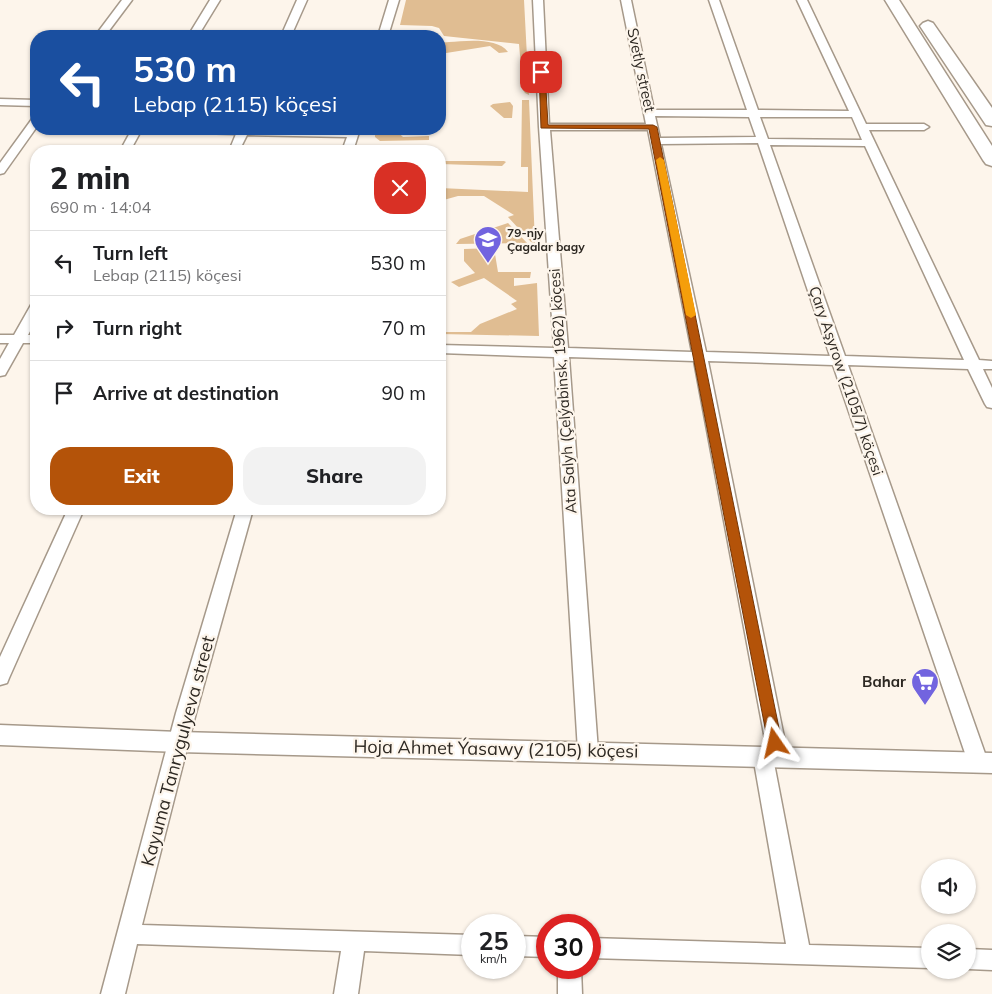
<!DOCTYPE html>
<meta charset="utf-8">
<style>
:root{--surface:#fff;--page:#f2f2f2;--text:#202124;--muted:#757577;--line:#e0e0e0;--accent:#b45309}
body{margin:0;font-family:Mulish,sans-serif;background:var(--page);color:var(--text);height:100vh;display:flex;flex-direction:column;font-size:19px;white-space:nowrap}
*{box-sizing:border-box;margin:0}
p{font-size:16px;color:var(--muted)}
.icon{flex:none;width:28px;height:28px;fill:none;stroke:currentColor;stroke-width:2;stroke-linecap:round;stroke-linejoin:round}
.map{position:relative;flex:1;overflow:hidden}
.sheet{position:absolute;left:30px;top:145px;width:416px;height:370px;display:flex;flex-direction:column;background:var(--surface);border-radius:20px;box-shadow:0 1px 4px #0004}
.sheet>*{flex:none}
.banner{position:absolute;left:30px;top:30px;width:416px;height:105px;border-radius:20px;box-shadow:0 1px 4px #0004;background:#1a4fa0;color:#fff;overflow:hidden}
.controls{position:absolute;left:921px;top:859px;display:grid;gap:10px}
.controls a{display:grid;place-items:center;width:55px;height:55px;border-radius:50%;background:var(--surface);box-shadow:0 1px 4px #0004;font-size:25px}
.speed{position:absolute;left:461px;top:914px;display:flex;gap:10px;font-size:25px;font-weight:700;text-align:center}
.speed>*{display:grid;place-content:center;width:65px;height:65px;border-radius:50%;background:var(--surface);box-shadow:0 1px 4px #0004;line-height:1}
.speed small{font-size:12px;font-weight:400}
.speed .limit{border:8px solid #d22;background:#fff;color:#111}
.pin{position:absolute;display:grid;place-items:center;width:42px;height:42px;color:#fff;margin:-21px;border-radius:10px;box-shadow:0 2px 8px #0006}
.me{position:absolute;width:55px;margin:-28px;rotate:349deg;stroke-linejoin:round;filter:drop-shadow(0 0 4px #0008)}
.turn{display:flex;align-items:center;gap:18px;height:105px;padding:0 20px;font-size:22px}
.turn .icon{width:65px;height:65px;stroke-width:2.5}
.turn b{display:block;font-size:35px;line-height:42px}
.round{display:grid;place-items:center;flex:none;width:52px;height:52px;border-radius:20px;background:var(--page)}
.summary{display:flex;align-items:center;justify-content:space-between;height:85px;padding:0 20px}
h1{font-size:30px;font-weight:800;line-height:38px}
.button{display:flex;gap:10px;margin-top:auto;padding:10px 20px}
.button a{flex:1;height:58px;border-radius:20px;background:var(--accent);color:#fff;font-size:20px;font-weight:800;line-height:58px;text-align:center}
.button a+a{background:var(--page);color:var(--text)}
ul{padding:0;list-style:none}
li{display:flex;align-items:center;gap:15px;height:65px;padding:0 20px;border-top:1px solid var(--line)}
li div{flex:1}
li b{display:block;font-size:19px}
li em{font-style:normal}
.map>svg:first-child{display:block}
</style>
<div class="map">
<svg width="992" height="994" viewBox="0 0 992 994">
<rect width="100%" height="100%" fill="#fdf5eb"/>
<path fill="#e0bd92" d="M406,0H524L529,95L525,93L523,90L519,44L444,36L439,28L432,26L400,25Z
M449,42C466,41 497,37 508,52L499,53L490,46L440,54V43Z
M522,100H529L535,243L531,242L508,217L514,215L484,196H458L440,201V188L528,192V167H521Z
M510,102L513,106L512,118H504L490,106L493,104Z
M375,129H394L403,137L429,136V140L380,141L375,137Z
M440,161H504L506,162L502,166L440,164Z
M508,223L527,243L456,244L460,239Z
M494,248L498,272H531L530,278H514V286L537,283L539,336L440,334V332H471L480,324L517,309L511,304L517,301L484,278L459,287L451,282L475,273L464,261V249Z"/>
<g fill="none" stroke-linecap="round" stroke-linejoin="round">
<defs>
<path id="minor" d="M122,0H132L105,36H95Z
M210,0H220L198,36H188Z
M297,0H307L291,36H281Z
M389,0H399L388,36H378Z
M533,0H543L549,124H646L621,0H631L654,110H747L709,0H719L758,110L849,111L797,0H807L866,124H924L929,127L924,130H869L979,360L992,361V369H983L992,388V408L987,407L985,404L968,369L848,365L988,762L985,767L978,770L971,767L968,762L833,365L708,361L788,757L785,762L774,763L809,945L930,948V968L590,958V938L786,944L753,756L756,751L767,750L694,361L569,357L598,751L595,756L588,759L581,756L578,751L554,357L440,353V345L554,348L539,127ZM655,116L749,117L756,137L660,138ZM760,117H852L862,140L768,139ZM550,130H648L692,352L568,348ZM758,143L830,356L706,352L661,144ZM770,145L865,146L964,360L845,356Z
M0,99L36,100V106L0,105Z
M36,118V128L4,173L0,174V163L32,119Z
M132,129H142L130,151H120Z
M151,129L349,131L350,129H360L353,151H342L347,137L247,135L239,151H229L236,134L156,132Z
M36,304V320L28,335H36V343H23L5,375L0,376V359L9,343H0V335H14L31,305Z
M68,509H84L9,678L7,683L0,685V657Z
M237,509H253L196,713L142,925L472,935V955L364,951L358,994H334L341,951L137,944L125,994H101L176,713Z
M515,936L548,937V957L515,956Z
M968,949L992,950V970L968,969Z
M558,968H581L582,994H558Z"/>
<path id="tertiary" d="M0,725L179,732L992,753V773L179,752L0,745Z"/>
<path id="primary" d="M885,0H899L992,146V166L986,164L983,160Z
M928,21L933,23L992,108V126L986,125L920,26L923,23Z"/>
</defs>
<use href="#minor" stroke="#a6998a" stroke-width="3"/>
<use href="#tertiary" stroke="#a6998a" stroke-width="3"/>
<use href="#primary" stroke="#a6998a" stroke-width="3"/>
<use href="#minor" fill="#fff" fill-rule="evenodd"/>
<use href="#tertiary" fill="#fff" fill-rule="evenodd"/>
<use href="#primary" fill="#fff" fill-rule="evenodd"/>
</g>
<path fill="#b45309" stroke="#753606" d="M539,71L545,72L548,125H653L657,127L782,743L780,747L775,749L770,747L768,743L649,129L541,128Z"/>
<path fill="#f59e0b" d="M660,157L664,160L696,315L691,318L686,315L656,160Z"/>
<defs>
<symbol id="school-pin" viewBox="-11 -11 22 30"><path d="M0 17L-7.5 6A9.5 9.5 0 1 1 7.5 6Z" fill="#7264df" stroke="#fdf5eb"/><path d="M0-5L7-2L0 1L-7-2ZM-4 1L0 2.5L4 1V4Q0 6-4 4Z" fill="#fff"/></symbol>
<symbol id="supermarket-pin" viewBox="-11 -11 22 30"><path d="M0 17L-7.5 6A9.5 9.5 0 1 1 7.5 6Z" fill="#7264df" stroke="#fdf5eb"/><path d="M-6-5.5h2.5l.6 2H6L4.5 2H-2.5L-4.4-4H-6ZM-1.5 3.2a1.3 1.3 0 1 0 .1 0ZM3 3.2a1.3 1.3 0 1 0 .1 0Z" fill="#fff"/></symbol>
</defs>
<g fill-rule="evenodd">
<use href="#school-pin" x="472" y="224" width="32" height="43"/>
<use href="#supermarket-pin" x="909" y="666" width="32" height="43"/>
</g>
<g text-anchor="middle" stroke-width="4.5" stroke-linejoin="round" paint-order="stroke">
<g font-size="12" font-weight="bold" fill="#2d2822" stroke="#fdf5eb" text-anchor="start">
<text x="507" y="237">79-njy<tspan x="507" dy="14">Çagalar bagy</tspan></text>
</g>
<g font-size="15" fill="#2d2822" stroke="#fdf5eb">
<text transform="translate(641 70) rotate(78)" y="5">Svetly street</text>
<text transform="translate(846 381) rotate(71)" y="5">Çary Aşyrow (2105/7) köçesi</text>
<text transform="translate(563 391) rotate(-94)" y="5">Ata Salyh (Çelýabinsk, 1962) köçesi</text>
</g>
<g font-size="15" font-weight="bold" fill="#2d2822" stroke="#fdf5eb" text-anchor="end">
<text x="906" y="687">Bahar</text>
</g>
<g font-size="18" fill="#2d2822" stroke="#fdf5eb">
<text transform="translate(496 749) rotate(1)" y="6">Hoja Ahmet Ýasawy (2105) köçesi</text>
<text transform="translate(178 751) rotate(-75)" y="6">Kayuma Tanrygulyeva street</text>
</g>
</g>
</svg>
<div class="controls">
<a><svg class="icon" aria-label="sound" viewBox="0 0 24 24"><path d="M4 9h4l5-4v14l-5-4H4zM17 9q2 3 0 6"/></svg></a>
<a><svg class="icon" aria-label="layers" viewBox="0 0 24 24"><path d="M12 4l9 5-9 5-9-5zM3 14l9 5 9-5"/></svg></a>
</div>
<div class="speed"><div>25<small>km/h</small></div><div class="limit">30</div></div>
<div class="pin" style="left:541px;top:72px;background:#d93025"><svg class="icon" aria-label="arrive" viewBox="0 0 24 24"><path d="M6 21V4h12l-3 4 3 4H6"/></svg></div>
<svg class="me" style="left:775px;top:743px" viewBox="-20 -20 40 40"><path d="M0-17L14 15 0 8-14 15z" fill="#b45309" stroke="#fff" stroke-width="4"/></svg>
<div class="banner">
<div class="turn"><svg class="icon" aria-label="left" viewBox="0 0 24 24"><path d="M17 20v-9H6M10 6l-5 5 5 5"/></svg><div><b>530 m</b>Lebap (2115) köçesi</div></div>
</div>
<section class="sheet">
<div class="summary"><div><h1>2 min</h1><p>690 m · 14:04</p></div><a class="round" style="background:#d93025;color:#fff"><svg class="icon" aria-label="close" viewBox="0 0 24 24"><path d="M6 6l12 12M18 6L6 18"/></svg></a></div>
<ul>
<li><svg class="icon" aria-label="left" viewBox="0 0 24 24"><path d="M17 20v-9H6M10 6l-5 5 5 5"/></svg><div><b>Turn left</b><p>Lebap (2115) köçesi</p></div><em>530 m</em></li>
<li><svg class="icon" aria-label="right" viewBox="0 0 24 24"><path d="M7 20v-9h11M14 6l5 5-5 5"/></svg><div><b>Turn right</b></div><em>70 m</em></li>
<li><svg class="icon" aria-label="arrive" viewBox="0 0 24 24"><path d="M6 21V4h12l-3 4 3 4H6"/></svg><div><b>Arrive at destination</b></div><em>90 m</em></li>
</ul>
<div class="button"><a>Exit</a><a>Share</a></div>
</section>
</div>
